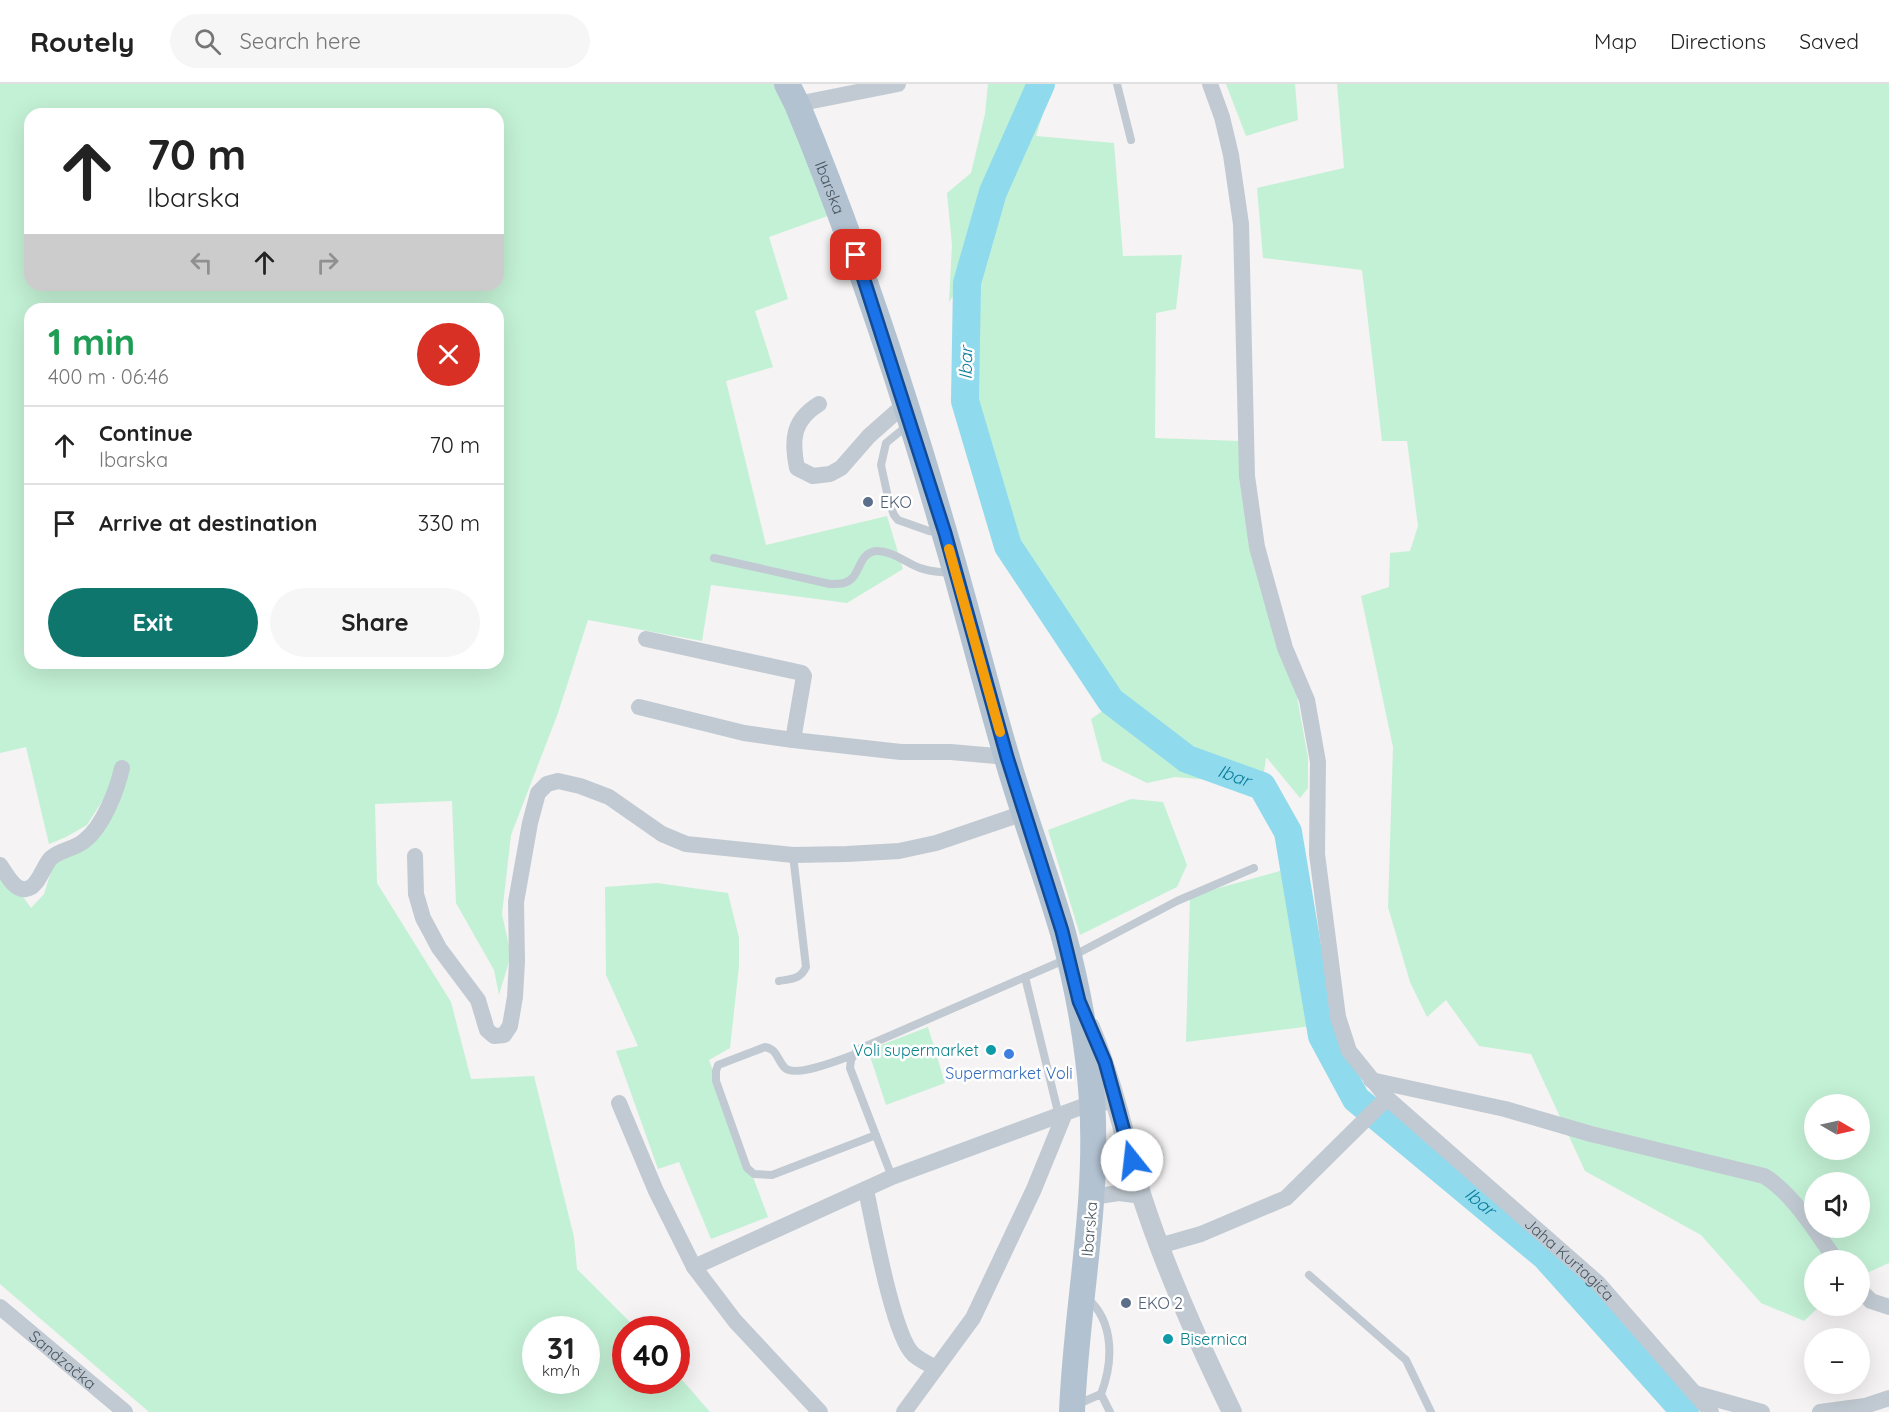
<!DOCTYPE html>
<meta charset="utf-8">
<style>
:root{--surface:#fff;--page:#f6f6f6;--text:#222;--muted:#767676;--line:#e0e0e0;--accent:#0f766e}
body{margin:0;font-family:Quicksand,sans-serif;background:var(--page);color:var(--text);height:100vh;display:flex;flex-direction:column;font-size:22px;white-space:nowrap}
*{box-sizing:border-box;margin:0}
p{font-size:20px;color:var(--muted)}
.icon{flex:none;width:33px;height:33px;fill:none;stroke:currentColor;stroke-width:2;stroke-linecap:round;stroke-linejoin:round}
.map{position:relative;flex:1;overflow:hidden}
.details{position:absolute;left:24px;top:219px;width:480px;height:366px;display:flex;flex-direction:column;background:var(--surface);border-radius:18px;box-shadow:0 6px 24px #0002}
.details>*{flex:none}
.guide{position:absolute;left:24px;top:24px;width:480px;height:183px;border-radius:18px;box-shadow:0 6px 24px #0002;background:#fff;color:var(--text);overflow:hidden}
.needle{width:39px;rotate:99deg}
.tools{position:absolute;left:1804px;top:1010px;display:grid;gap:12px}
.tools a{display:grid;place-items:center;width:66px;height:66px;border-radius:50%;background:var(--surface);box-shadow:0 6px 24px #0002;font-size:30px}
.speed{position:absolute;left:522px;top:1232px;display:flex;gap:12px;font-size:30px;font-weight:700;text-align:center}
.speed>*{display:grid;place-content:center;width:78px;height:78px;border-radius:50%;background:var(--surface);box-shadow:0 6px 24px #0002;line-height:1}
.speed small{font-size:15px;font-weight:400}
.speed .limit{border:9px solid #d22;background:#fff;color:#111}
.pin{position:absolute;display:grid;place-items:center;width:51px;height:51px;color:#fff;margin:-26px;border-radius:12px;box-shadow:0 3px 9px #0006}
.me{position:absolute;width:66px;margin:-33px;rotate:344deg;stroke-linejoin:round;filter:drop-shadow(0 0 4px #0008)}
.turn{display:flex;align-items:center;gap:21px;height:126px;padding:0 24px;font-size:27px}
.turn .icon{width:78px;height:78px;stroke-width:2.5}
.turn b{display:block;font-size:42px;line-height:51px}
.lanes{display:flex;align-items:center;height:57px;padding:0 24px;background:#0003;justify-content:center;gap:30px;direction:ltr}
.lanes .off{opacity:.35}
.round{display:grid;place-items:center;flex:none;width:63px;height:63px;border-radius:32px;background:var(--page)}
.summary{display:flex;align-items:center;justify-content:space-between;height:102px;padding:0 24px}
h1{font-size:36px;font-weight:700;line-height:45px;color:#1e9e55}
.action{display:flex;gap:12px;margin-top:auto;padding:12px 24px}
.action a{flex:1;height:69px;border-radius:36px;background:var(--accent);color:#fff;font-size:24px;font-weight:700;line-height:69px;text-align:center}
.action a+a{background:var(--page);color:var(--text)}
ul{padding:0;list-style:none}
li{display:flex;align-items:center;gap:18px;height:78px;padding:0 24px;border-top:2px solid var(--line)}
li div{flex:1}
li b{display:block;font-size:22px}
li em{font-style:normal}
header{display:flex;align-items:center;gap:36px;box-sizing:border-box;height:84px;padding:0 30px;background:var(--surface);border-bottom:2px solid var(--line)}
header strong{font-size:28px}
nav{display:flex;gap:33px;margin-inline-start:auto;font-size:21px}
.search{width:420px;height:54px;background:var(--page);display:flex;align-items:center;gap:15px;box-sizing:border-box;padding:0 21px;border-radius:33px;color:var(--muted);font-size:22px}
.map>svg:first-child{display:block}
</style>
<header>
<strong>Routely</strong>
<div class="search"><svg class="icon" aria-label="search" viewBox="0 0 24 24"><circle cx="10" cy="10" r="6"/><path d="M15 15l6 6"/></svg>Search here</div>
<nav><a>Map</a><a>Directions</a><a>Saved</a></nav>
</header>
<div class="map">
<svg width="1889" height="1328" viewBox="0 0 1889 1328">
<rect width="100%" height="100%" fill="#f5f3f3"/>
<path fill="#c3f1d5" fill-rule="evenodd" d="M0,0H778L836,129L769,153L788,215L755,227L773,283L726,297L766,461L887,432L903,485L847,519L711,501L702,557L588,536L558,629L511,751L502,830L511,871L499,911L494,886L456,819L452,717L375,720L377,799L451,918L471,995L534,992L574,1153L577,1185L637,1245H626V1296H676L677,1290L710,1328H149L0,1200V781L31,824L44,810L56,772L86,764L106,711L87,741L66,753L49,760L26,663L0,669ZM30,30H498V201H30ZM30,225H498V579H30ZM536,1245H586V1296H536Z
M988,0H1034L988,109L958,205L949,218L952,161L947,109L971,89L985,30Z
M1052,0L1036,52L1114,59L1123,172L1182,171L1176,225L1156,229L1155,354L1240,357L1296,607L1308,674V704L1300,714L1267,674H1266L1263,695L1190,667L1115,613L1015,461L976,317L975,203L1004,107Z
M1226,0H1295L1298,36L1246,52Z
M1337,0H1889V1179L1860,1192V1176H1815V1221H1821L1804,1237L1761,1219L1701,1151L1585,1087L1531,970L1479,962L1446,916L1427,933L1410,898L1388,823L1393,663L1361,512L1389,503L1390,469L1410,467L1418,442L1407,357H1382L1362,186L1263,174L1257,104L1344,84ZM1815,1020H1860V1065H1815ZM1815,1098H1860V1143H1815Z
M1107,624L1181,680L1233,698L1175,693L1147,699L1102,677L1091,635Z
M1131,715L1163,718L1187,781L1177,803L1080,851L1048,746Z
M1287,785L1312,942L1186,958L1190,812Z
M657,799L728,809L739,854V882L730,964L709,976L768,1133L711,1155L679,1078L658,1085L616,967L638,962L606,891L605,803Z
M928,943L945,999L886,1021L868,966Z"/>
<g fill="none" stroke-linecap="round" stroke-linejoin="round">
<path stroke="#90daee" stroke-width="28" id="s1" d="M1041,0L993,108L967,199L965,317L1008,462L1111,617L1187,675L1262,702L1288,748L1322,952L1356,1015L1545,1172L1685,1328"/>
<path stroke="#c1cad2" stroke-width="8" d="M1117,0L1131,56
M908,341L886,359L881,381L889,418L894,431L898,436L929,447L942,449
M714,474L830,500C835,500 840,500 844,499C861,495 857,469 876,467C891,466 906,479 920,484C930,488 942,488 953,489
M1025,893L1059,1032
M779,897C791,895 801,895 806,883L793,771
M853,971C839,976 793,995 784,983C777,975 777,965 765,963L718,981L716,987V997L747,1084L754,1090L772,1091L876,1051
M892,1093L850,984L851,976L857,966L1069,874L1177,817L1254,784
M1309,1191L1406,1276L1431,1328
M1101,1310L1110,1328
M1076,1318L1085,1317L1101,1310C1113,1279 1115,1238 1087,1214"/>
<g stroke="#c1cad2" stroke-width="16">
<path id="s2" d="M1210,0L1222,33L1231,71L1241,140L1247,392L1257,463L1285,564L1307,616L1318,678L1317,770L1338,933L1349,967L1387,1014L1598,1199L1711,1328"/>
<path d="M797,20L898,0"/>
<path d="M819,320C793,336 791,355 797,384L813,392L830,390L841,384L869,352L904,321"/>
<path d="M646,555L802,589L804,592L793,656"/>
<path d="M639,623L744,649L793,656L901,668H951L1007,673"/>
<path d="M415,772L416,810L423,834L439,864L478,916L487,946L494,952L504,951L510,942L515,913L517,877L516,818L530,739L538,709L547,700L558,697L580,702L609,713L662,750L686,760L793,771L847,770L899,767L936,759L1024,729"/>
<path d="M0,781C6,789 14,807 26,805C38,804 43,782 51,774C61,765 75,765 84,757C103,743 117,706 122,684"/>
<path d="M1371,996L1505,1025L1591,1050L1764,1092C1793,1109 1816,1149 1836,1176"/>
<path d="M619,1019L656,1107L694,1183L735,1237L820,1328"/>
<path d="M866,1106C873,1138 893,1251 913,1270C919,1276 929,1280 936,1284"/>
<path d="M1092,1113L1119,1109L1142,1112"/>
<path d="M1159,1162L1201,1150L1286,1114L1387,1014"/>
<path d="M694,1183L892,1093L1092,1019L1116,1018"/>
<path d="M1860,1206L1871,1217L1889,1223"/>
<path id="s3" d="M0,1223L125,1328"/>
<path d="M1694,1309L1762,1328"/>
<path d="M904,1328L973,1234L1034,1105L1065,1029"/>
<path d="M1820,1328L1865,1322L1889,1314"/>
</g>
<path stroke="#c1cad2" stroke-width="20" d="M1090,943C1113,998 1125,1056 1142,1113C1166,1187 1198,1258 1232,1328"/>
<path stroke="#b3c2d1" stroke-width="26" id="s4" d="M787,0L797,20C855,160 903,305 945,451C967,525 985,600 1007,674C1024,733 1046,790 1063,849C1078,904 1088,959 1092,1016C1099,1121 1076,1224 1072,1328"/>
</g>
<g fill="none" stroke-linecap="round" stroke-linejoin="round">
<defs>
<path id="route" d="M856,171L945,449L1007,673L1062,847L1079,917L1105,978L1132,1076"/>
</defs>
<use href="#route" stroke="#114b97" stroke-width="15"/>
<use href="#route" stroke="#1a73e8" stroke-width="10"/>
<path stroke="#f59e0b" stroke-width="10" d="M949,465L1000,648"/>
</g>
<g fill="#5c6f8a" stroke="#fff" stroke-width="2">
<circle cx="868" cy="418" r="6"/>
<circle cx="1126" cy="1219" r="6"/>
</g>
<g fill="#0f9aa8" stroke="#fff" stroke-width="2">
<circle cx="991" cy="966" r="6"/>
<circle cx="1168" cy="1255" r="6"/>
</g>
<circle fill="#3f7fe0" stroke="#fff" stroke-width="2" cx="1009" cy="970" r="6"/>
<g text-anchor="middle" stroke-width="5" stroke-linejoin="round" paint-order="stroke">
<g font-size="16" fill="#4a5661" stroke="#fff">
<text dy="6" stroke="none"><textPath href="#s4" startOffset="112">Ibarska</textPath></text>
<text transform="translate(1089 1145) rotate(-85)" y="6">Ibarska</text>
<text dy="6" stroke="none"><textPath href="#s2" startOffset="1288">Jaha Kurtagića</textPath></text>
<text dy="6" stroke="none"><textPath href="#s3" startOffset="82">Sandzačka</textPath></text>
</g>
<g font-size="16" fill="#4e5e75" stroke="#fff" text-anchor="start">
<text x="880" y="424">EKO</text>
<text x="1138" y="1225">EKO 2</text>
</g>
<g font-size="16" fill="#0d838f" stroke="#fff" text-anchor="end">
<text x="979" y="972">Voli supermarket</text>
<text x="1180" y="1261" text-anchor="start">Bisernica</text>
</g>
<g font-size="16" fill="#366cbe" stroke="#fff">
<text x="1009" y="995">Supermarket Voli</text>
</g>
<g font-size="18" font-style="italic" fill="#0c7c9b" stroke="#fff">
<text transform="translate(966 279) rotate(-89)" y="6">Ibar</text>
<text dy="6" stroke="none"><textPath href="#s1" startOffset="814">Ibar</textPath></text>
<text dy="6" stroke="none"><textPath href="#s1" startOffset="1336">Ibar</textPath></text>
</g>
</g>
</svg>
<div class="tools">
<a><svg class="needle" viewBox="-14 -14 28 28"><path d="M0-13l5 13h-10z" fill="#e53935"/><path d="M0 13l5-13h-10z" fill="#767676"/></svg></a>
<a><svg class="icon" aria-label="sound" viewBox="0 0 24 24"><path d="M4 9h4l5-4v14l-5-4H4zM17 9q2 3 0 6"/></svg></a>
<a>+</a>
<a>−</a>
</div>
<div class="speed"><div>31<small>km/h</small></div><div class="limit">40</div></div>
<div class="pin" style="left:856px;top:171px;background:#d93025"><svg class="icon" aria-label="arrive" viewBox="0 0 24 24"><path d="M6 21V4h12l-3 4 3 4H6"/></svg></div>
<svg class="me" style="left:1132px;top:1076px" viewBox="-20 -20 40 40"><circle r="19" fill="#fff"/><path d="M0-13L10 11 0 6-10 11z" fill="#1a73e8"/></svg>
<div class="guide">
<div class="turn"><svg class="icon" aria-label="ahead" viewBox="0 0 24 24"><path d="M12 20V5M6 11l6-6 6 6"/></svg><div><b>70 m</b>Ibarska</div></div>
<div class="lanes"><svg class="icon off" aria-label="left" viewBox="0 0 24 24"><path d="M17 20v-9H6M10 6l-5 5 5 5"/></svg><svg class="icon" aria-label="ahead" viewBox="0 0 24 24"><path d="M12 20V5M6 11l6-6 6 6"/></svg><svg class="icon off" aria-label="right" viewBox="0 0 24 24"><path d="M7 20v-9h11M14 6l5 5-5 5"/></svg></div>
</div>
<section class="details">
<div class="summary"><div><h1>1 min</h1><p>400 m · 06:46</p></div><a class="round" style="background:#d93025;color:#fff"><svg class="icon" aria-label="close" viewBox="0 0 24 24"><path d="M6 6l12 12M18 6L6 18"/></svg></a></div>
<ul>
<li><svg class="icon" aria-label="ahead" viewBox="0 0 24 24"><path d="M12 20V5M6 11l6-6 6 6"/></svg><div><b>Continue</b><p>Ibarska</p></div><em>70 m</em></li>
<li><svg class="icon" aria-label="arrive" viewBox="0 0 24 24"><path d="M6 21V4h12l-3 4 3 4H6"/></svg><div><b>Arrive at destination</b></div><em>330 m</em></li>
</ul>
<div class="action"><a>Exit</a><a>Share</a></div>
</section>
</div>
